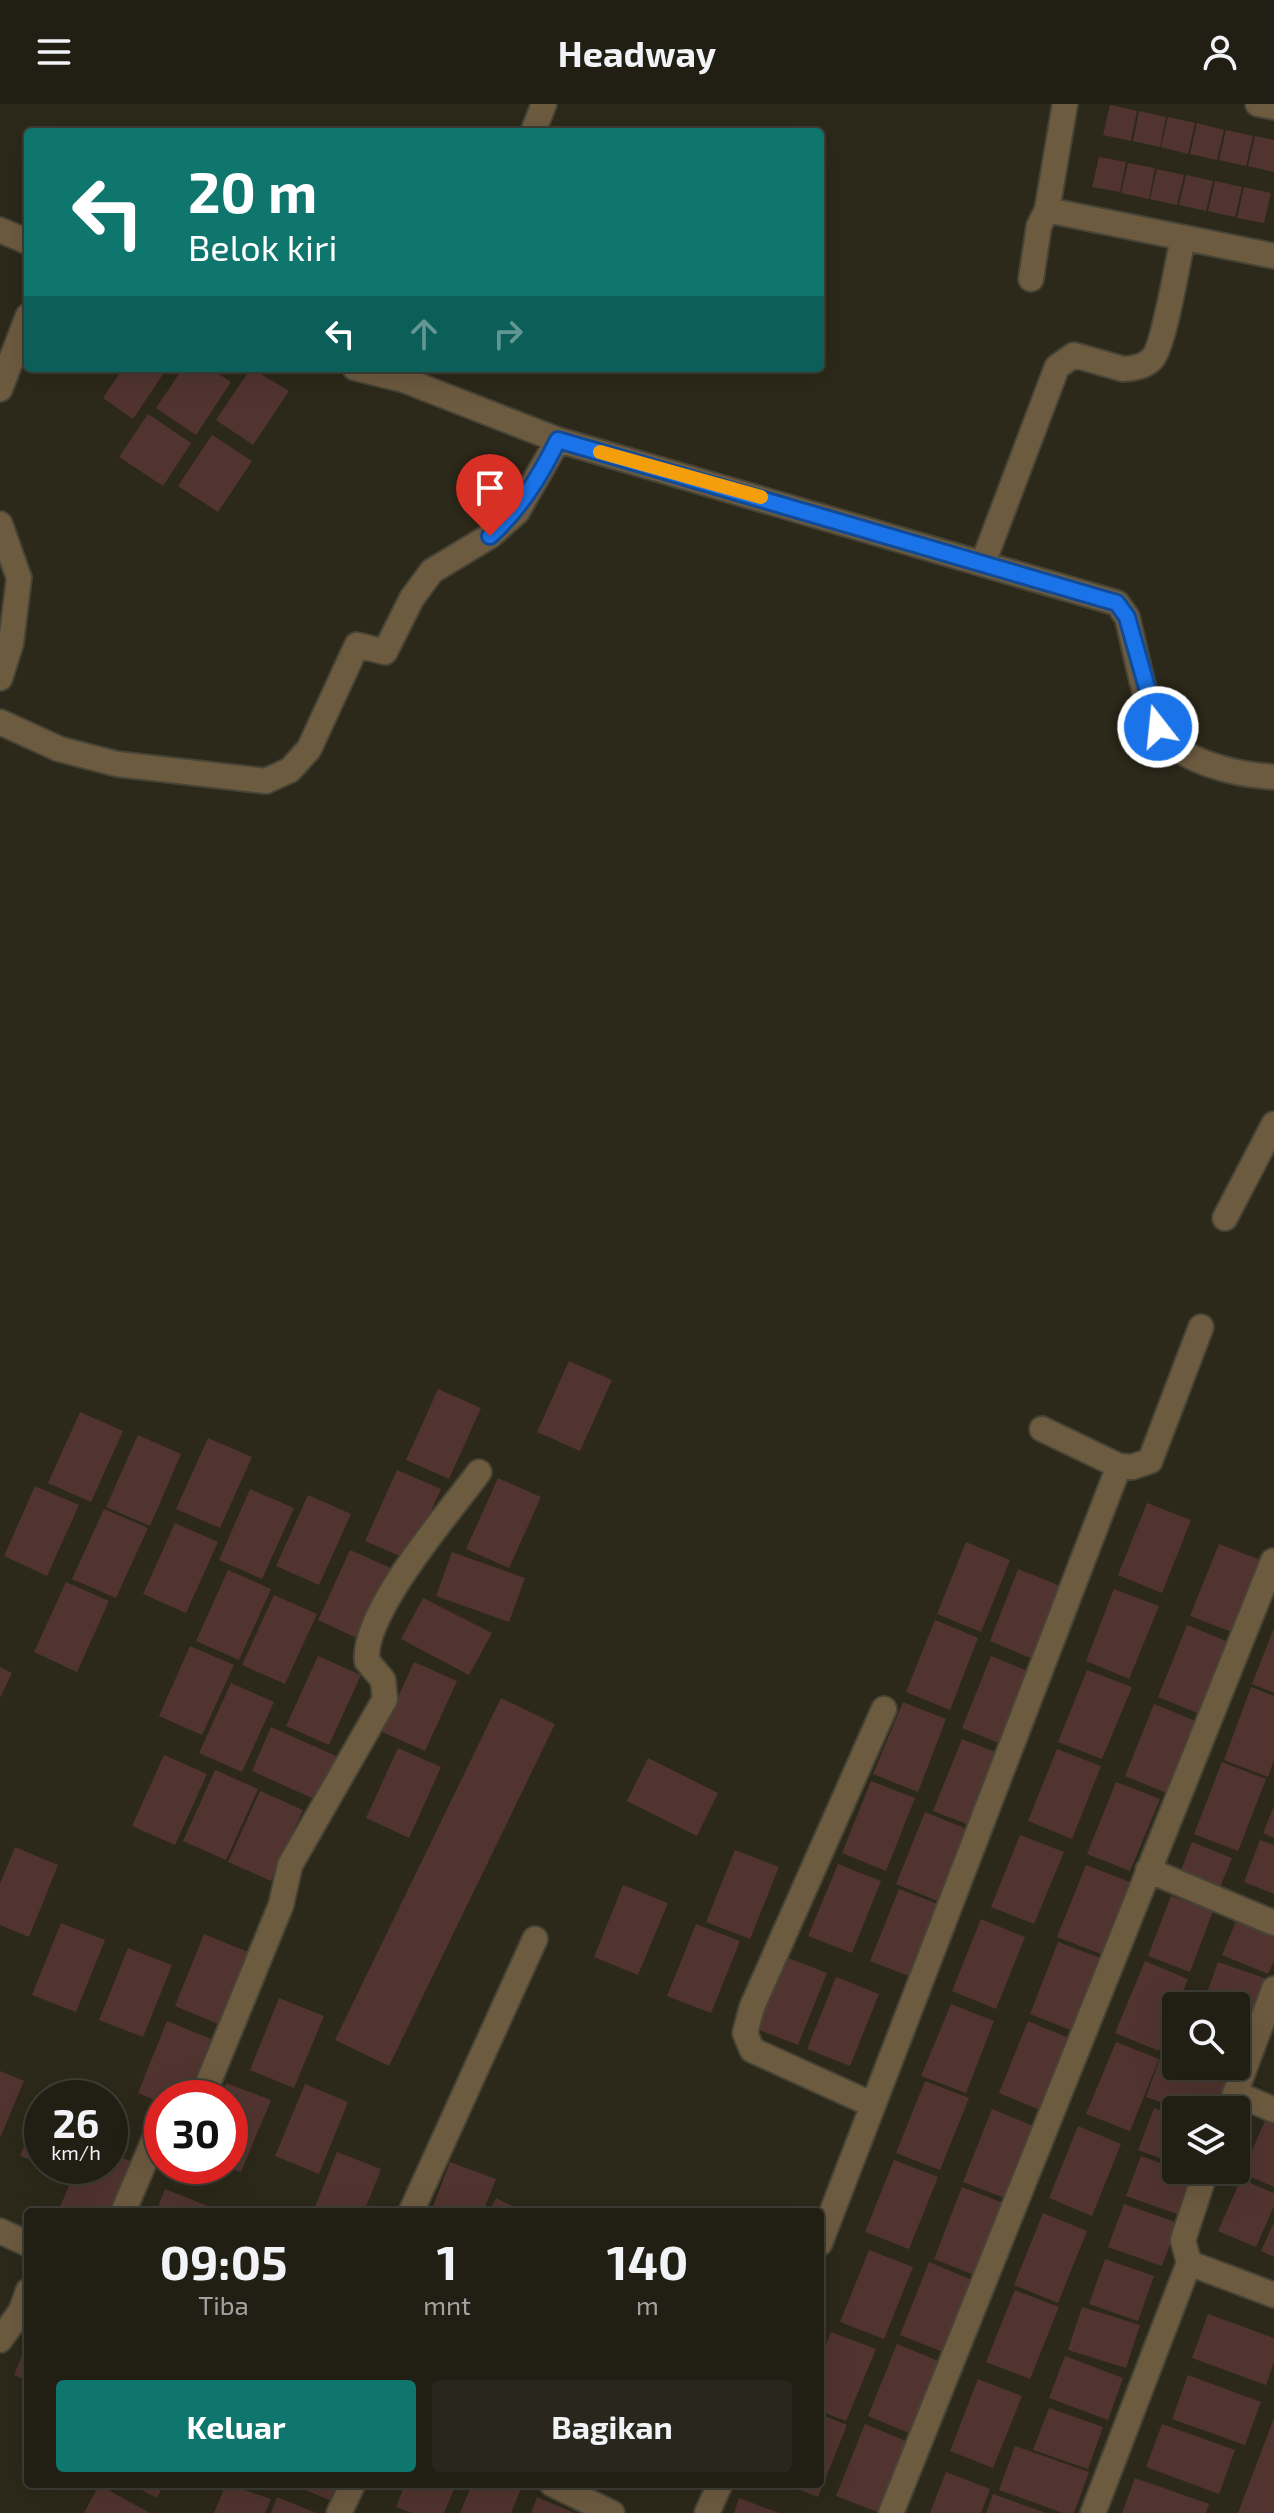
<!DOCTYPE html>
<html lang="id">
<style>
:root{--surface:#211f14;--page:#29271d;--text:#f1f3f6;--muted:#a2a2a0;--line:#3e3d34;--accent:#0f766e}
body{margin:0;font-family:"Exo 2",sans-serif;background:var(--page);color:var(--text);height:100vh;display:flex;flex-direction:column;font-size:30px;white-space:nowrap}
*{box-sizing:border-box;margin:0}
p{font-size:26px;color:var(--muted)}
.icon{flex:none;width:44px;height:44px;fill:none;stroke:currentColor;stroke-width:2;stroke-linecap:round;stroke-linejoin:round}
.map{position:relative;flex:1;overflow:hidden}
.side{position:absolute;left:24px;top:2104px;width:800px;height:280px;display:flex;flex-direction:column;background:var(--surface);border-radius:8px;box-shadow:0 8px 32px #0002,0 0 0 2px var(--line)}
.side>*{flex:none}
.guide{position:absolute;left:24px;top:24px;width:800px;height:244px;border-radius:8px;box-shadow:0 8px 32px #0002,0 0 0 2px var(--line);background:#0f766e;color:#fff;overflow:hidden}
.fabs{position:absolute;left:1162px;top:1888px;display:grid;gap:16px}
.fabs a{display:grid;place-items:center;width:88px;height:88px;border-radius:8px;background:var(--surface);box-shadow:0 8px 32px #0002,0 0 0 2px var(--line);font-size:40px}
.speed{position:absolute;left:24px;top:1976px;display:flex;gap:16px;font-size:40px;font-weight:700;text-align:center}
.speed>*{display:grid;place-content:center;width:104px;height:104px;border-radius:50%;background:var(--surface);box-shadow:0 8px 32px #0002,0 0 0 2px var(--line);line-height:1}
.speed small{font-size:20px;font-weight:400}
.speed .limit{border:12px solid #d22;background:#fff;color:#111}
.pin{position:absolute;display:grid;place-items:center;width:68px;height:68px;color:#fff;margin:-82px -34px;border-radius:50% 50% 50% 0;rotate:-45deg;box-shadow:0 0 8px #0007}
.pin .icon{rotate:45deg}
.me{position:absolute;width:88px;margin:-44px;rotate:344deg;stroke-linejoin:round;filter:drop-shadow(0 0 6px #0008)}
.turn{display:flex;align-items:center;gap:28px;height:168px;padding:0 32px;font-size:36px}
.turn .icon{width:104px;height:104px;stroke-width:2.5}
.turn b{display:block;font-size:56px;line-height:68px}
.lanes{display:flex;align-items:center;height:76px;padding:0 32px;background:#0003;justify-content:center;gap:40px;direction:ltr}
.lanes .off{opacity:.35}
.eta{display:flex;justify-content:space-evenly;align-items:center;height:136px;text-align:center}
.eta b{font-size:48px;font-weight:700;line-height:56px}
.primary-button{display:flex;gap:16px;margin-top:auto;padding:16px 32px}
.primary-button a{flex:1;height:92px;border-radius:8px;background:var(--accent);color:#fff;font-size:32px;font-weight:700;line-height:92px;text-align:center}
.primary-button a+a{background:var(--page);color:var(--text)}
header{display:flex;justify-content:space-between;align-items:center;height:104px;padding:0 32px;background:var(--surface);font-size:36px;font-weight:700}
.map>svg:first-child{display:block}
</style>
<header><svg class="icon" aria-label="menu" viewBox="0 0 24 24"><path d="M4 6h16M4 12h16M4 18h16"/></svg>Headway<svg class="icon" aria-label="person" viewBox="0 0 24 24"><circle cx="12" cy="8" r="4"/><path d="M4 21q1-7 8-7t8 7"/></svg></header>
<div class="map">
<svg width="1274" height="2409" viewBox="0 0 1274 2409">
<rect width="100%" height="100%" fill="#2c291a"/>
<path fill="#51342f" d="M1110,1L1137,7L1131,37L1103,31Z
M1139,7L1166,13L1160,43L1133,37Z
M1168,13L1195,19L1188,50L1161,43Z
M1197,19L1224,26L1217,56L1190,50Z
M1226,26L1253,32L1246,62L1219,56Z
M1255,32L1274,36V68L1248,62Z
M1099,53L1126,58L1120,88L1092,83Z
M1128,59L1155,64L1149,95L1121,89Z
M1157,65L1184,71L1177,101L1150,95Z
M1186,71L1213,77L1206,107L1179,101Z
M1215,77L1242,83L1235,113L1208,107Z
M1244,83L1271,89L1264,119L1237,114Z
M123,264H160L165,267L133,315L103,294Z
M183,264H210L231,278L196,331L156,304Z
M251,264L289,287L253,341L216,316Z
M148,310L191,339L163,382L119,353Z
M212,331L252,357L218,408L178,382Z
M569,1257L612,1276L580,1347L537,1328Z
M438,1285L481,1304L449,1375L406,1356Z
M80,1308L123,1327L91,1398L48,1379Z
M138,1331L181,1350L150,1422L106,1403Z
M208,1334L252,1353L220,1424L176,1405Z
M397,1366L441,1385L409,1456L365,1437Z
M498,1374L541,1393L509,1464L466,1445Z
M35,1382L79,1401L47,1472L4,1452Z
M250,1385L294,1404L262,1475L219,1456Z
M308,1391L351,1410L319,1481L276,1462Z
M1147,1399L1191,1416L1162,1489L1118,1471Z
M104,1405L148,1424L116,1494L72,1475Z
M175,1419L218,1438L186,1509L143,1490Z
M966,1438L1010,1456L981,1528L937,1510Z
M1219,1440L1263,1457L1234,1529L1190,1512Z
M350,1446L393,1465L361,1536L318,1516Z
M452,1448L525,1474L509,1518L436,1492Z
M1018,1465L1063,1483L1033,1555L990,1537Z
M228,1466L271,1485L239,1556L196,1537Z
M66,1478L109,1497L77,1568L34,1548Z
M1114,1485L1159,1502L1129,1575L1086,1557Z
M274,1491L317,1510L285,1580L242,1561Z
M423,1494L492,1529L469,1571L401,1535Z
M935,1516L978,1534L950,1606L906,1588Z
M1187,1521L1231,1539L1202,1611L1158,1593Z
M1274,1524V1589L1252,1580Z
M190,1542L234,1561L202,1631L159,1612Z
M318,1552L361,1571L329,1641L286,1622Z
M991,1552L1035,1570L1006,1642L962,1624Z
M414,1558L457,1577L425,1647L382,1628Z
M0,1563L12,1569L0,1594Z
M1087,1566L1132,1583L1102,1655L1058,1638Z
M231,1579L274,1598L242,1668L199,1649Z
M1251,1583L1274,1592V1656L1268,1673L1224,1656Z
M501,1594L555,1620L389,1962L335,1936Z
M903,1598L946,1615L918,1688L873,1670Z
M1154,1600L1198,1618L1169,1690L1125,1672Z
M271,1623L343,1655L323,1699L252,1667Z
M962,1635L1006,1652L977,1724L933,1707Z
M398,1644L441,1663L409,1734L366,1714Z
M1057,1645L1101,1662L1072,1735L1028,1717Z
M164,1651L207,1670L175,1741L132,1722Z
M648,1654L718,1689L697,1732L627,1697Z
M1222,1658L1266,1675L1238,1747L1194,1730Z
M215,1666L258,1685L226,1756L183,1737Z
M871,1677L915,1694L886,1767L842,1749Z
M1116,1678L1160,1695L1130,1767L1087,1750Z
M260,1687L303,1706L271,1777L228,1758Z
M1274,1702V1734L1263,1729Z
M925,1708L969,1726L940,1798L896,1780Z
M1020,1731L1064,1748L1034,1820L991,1803Z
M1260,1736L1274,1741V1790L1244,1778Z
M1192,1738L1232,1754L1218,1788L1178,1774Z
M15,1743L58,1761L29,1833L0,1821V1780Z
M735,1746L779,1763L750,1835L706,1818Z
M838,1760L881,1777L852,1849L808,1832Z
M1086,1761L1130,1778L1101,1850L1057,1833Z
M623,1781L668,1799L638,1871L594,1853Z
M899,1785L943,1802L914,1874L870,1857Z
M1171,1792L1213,1807L1190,1868L1148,1852Z
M1239,1810L1274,1825V1857L1268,1870L1222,1851Z
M981,1815L1025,1833L996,1905L952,1887Z
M61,1819L105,1836L76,1908L32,1891Z
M696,1820L740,1837L711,1909L667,1892Z
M204,1830L248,1848L218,1920L175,1902Z
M1058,1838L1103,1855L1073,1927L1030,1910Z
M128,1844L172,1861L143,1933L99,1916Z
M783,1852L827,1869L798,1941L754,1924Z
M1145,1857L1188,1875L1159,1947L1115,1929Z
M1218,1858L1267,1875L1251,1917L1236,1912V1902L1203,1900Z
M836,1873L879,1890L850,1962L807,1945Z
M279,1894L324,1912L294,1984L250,1966Z
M951,1900L994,1917L966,1989L921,1972Z
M167,1917L211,1935L187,1994H162V1999L138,1989Z
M1028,1917L1071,1935L1042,2007L999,1989Z
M1116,1938L1159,1955L1130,2027L1086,2010Z
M1162,1949L1176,1954V1962H1200L1236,1975L1225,2006H1183L1146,1993Z
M0,1967L24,1977L0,2034Z
M925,1977L969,1994L940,2066L896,2049Z
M226,1979L271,1996L241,2068L230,2064V1994H220Z
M49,1980L85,1994H43Z
M305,1980L348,1998L319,2070L275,2052Z
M42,1998V2060L20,2052Z
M1154,2004L1176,2012V2060L1138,2046Z
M992,2005L1036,2023L1007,2095L963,2078Z
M1265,2017L1274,2021V2083L1242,2069Z
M1078,2022L1121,2040L1092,2112L1049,2094Z
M337,2048L381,2065L364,2108H313Z
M110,2049L130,2057L110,2108H58L77,2062H110Z
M1141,2052L1198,2073L1183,2112L1126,2092Z
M894,2056L938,2073L909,2145L865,2128Z
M450,2058L496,2075L483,2108H431Z
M1241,2075L1274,2089V2102L1256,2143L1218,2127Z
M962,2083L1006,2100L977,2172L934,2155Z
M165,2085L210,2103L208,2108H156Z
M496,2094L525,2108H489Z
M1124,2100L1178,2119L1162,2162L1108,2143Z
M1043,2109L1087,2127L1058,2199L1014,2181Z
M1274,2118V2153L1261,2147Z
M869,2146L913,2163L884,2235L840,2218Z
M1105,2155L1154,2172L1138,2217L1089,2200Z
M929,2158L972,2176L943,2248L900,2231Z
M1015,2186L1059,2203L1030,2275L986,2258Z
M1082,2203L1140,2221L1126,2264L1068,2246Z
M1208,2210L1274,2234V2258L1266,2281L1192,2254Z
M831,2228L876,2245L846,2317L820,2307V2256Z
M28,2237V2277L14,2271Z
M897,2240L941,2258L911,2330L868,2312Z
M1065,2252L1123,2274L1108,2316L1049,2294Z
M1188,2271L1261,2298L1245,2341L1172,2315Z
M978,2275L1022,2292L993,2364L950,2347Z
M1049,2304L1103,2323L1088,2365L1033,2346Z
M820,2310L847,2321L818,2393L785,2380H820Z
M1274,2314V2409H1238Z
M865,2320L908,2338L880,2409L836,2392Z
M1162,2320L1235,2346L1219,2390L1146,2363Z
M1015,2342L1089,2368L1074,2409H1063L999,2386Z
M946,2368L990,2385L981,2409H930Z
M1135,2374L1209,2400L1206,2409H1122Z
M130,2380H164L157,2394Z
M226,2380L271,2395L265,2409H214Z
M291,2380H342L334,2398Z
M405,2380H456L444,2409H412L396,2403Z
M472,2380H523L511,2409H460Z
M99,2381L150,2409H84Z
M993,2390L1046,2409H986Z
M277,2393L316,2409H271Z
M537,2393L575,2409H531Z
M739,2394L779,2409H734Z"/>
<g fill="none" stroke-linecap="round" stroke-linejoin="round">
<defs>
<path id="minor" d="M1258,0L1274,3
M533,28L544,0
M1047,106L1274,152
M0,126L28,138
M1031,175L1039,122L1047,106L1065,0
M355,264L404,276L558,336L1117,499L1127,513C1136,547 1142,589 1157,622C1175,658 1238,671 1274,673
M0,285L28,212
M0,420L19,474L11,539L0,574
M983,459L1057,263L1074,251L1123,265C1133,265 1145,262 1152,255C1164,243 1178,155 1183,134
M0,618L59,645L117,660L266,677L290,666L309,645L357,541L385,548L412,494L432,467L490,432L517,408L558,336
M1225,1114L1274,1020
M1042,1325L1119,1362L1132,1363L1150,1357L1201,1223
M1148,1766L1274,1819
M1235,1989L1274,2006
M202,1994L281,1801L290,1761L385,1595L383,1576L367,1557C362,1508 449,1409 479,1368
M871,2000L752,1946L745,1929L752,1903L884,1605
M1229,2006L1274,1885
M123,2108L154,2036L162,2027
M411,2108L535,1835
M0,2127L28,2140
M820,2139L1119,1362
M1189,2159L1274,2191
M0,2236L21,2207L28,2187
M552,2380L612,2409
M339,2409L353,2380
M707,2409L720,2380
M891,2409L1273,1457
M1093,2409L1189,2159L1183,2136L1206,2066"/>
</defs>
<use href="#minor" stroke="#474436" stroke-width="28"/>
<use href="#minor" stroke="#6d5b40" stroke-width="24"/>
</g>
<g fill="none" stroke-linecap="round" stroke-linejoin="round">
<defs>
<path id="route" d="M490,432C521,403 539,374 558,336L1117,499L1127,513L1158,623"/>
</defs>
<use href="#route" stroke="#114b97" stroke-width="20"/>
<use href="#route" stroke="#1a73e8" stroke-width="14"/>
<path stroke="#f59e0b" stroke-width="14" d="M600,348L761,393"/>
</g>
</svg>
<div class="fabs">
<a><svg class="icon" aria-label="search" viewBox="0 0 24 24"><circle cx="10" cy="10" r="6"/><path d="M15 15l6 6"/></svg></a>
<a><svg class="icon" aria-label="layers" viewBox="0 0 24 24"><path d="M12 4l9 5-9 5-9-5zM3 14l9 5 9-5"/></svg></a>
</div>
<div class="speed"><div>26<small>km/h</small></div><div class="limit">30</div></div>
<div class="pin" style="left:490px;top:432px;background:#d93025"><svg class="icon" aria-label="arrive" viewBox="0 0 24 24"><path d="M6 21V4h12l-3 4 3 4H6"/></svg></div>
<svg class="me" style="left:1158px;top:623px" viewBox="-20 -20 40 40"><circle r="17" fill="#1a73e8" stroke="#fff" stroke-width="3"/><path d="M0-11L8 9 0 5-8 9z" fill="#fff"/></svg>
<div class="guide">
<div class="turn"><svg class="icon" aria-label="left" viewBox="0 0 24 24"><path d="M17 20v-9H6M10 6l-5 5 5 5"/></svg><div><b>20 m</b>Belok kiri</div></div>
<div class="lanes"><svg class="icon" aria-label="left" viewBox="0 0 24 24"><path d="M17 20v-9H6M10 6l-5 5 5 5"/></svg><svg class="icon off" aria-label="ahead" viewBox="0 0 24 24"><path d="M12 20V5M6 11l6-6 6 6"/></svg><svg class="icon off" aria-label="right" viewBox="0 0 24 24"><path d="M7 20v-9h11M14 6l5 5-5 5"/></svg></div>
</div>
<section class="side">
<div class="eta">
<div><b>09:05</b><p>Tiba</p></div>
<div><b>1</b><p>mnt</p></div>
<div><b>140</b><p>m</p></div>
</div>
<div class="primary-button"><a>Keluar</a><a>Bagikan</a></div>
</section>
</div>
